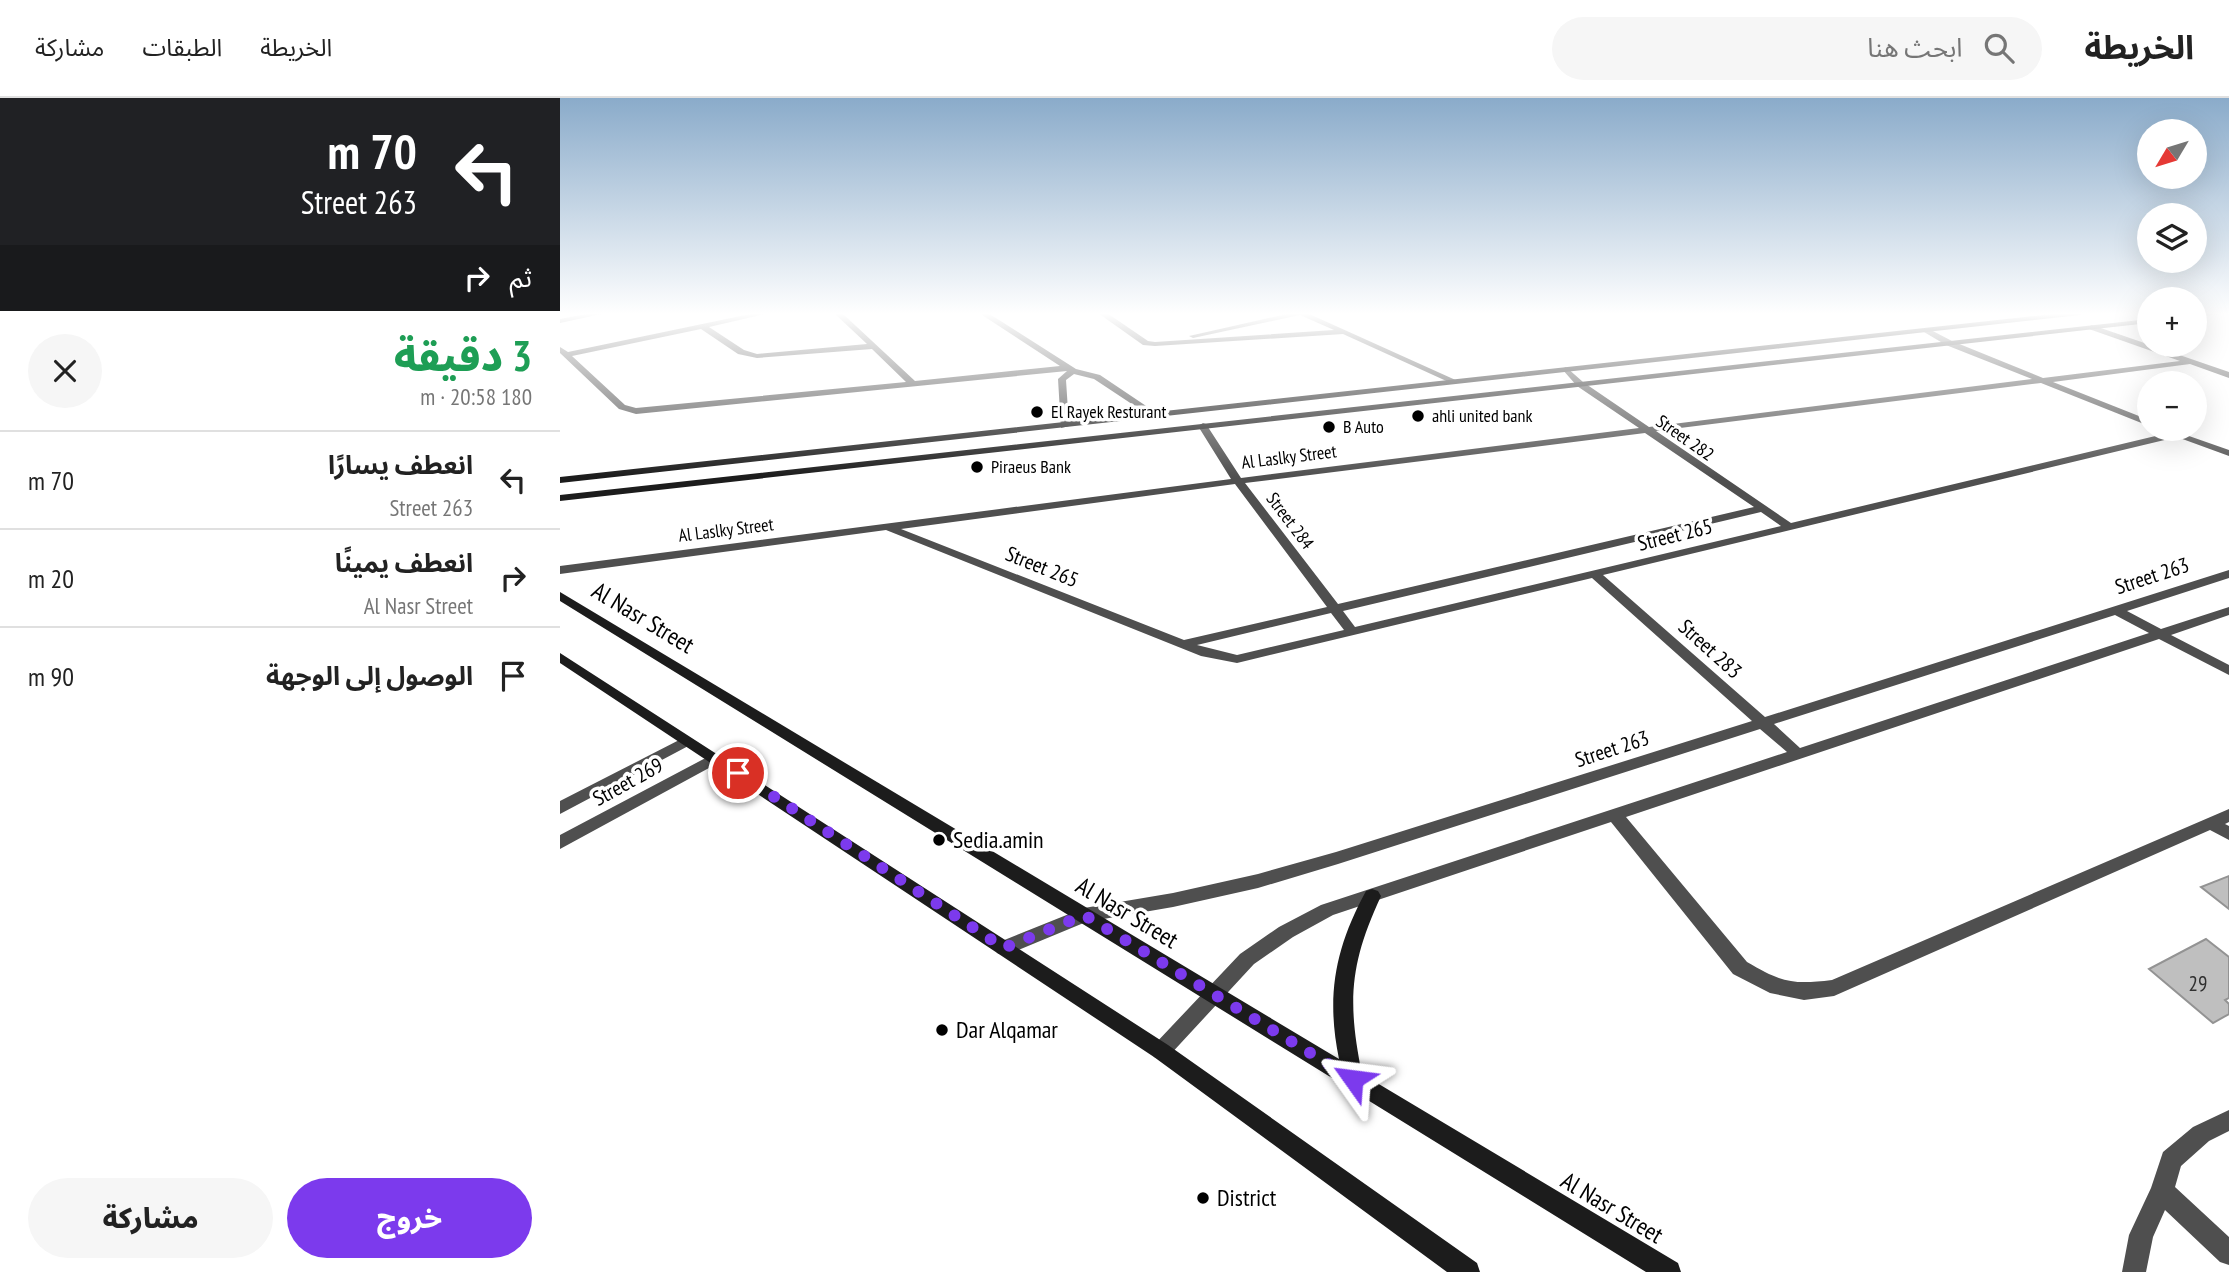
<!DOCTYPE html>
<html lang="ar">
<meta charset="utf-8">
<style>
:root{--surface:#fff;--page:#f6f6f6;--text:#222;--muted:#767676;--line:#e0e0e0;--accent:#7c3aed}
body{margin:0;font-family:"PT Sans Narrow","Noto Sans Arabic",sans-serif;background:var(--page);color:var(--text);direction:rtl;height:100vh;display:flex;flex-direction:column;font-size:26px;white-space:nowrap}
*{box-sizing:border-box;margin:0}
p{font-size:23px;color:var(--muted)}
.icon{flex:none;width:38px;height:38px;fill:none;stroke:currentColor;stroke-width:2;stroke-linecap:round;stroke-linejoin:round}
.map{position:relative;flex:1;overflow:hidden;direction:ltr}
.drawer{display:flex;flex-direction:column;background:var(--surface);width:560px}
.drawer>*{flex:none}
.hud{background:#202124;color:#fff;overflow:hidden}
.needle{width:46px;rotate:232deg}
.buttons{position:absolute;left:1577px;top:21px;display:grid;gap:14px}
.buttons a{display:grid;place-items:center;width:70px;height:70px;border-radius:50%;background:var(--surface);box-shadow:0 7px 28px #0002;font-size:35px}
.pin{position:absolute;display:grid;place-items:center;width:60px;height:60px;color:#fff;margin:-30px;border:4px solid #fff;border-radius:50%;box-shadow:0 2px 7px #0007}
.me{position:absolute;width:77px;margin:-38px;rotate:301deg;stroke-linejoin:round;filter:drop-shadow(0 0 5px #0008)}
.turn{display:flex;align-items:center;gap:24px;height:147px;padding:0 28px;font-size:32px}
.turn .icon{width:91px;height:91px;stroke-width:2.5}
.turn b{display:block;font-size:49px;line-height:60px}
.then{display:flex;align-items:center;height:66px;padding:0 28px;background:#0003;gap:14px;font-size:26px}
.round{display:grid;place-items:center;flex:none;width:74px;height:74px;border-radius:37px;background:var(--page)}
.summary{display:flex;align-items:center;justify-content:space-between;height:119px;padding:0 28px}
h1{font-size:42px;font-weight:800;line-height:52px;color:#1e9e55}
.action{display:flex;gap:14px;margin-top:auto;padding:14px 28px}
.action a{flex:1;height:80px;border-radius:42px;background:var(--accent);color:#fff;font-size:28px;font-weight:800;line-height:80px;text-align:center}
.action a+a{background:var(--page);color:var(--text)}
ul{padding:0;list-style:none}
li{display:flex;align-items:center;gap:21px;height:98px;padding:0 28px;border-top:2px solid var(--line)}
li div{flex:1}
li b{display:block;font-size:26px}
li em{font-style:normal}
header{display:flex;align-items:center;gap:42px;box-sizing:border-box;height:98px;padding:0 35px;background:var(--surface);border-bottom:2px solid var(--line)}
header strong{font-size:33px}
nav{display:flex;gap:38px;margin-inline-start:auto;font-size:24px}
.search{width:490px;height:63px;background:var(--page);display:flex;align-items:center;gap:18px;box-sizing:border-box;padding:0 24px;border-radius:38px;color:var(--muted);font-size:26px}
main{display:flex;flex:1;min-height:0}
.map>svg:first-child{display:block}
</style>
<header>
<strong>الخريطة</strong>
<div class="search"><svg class="icon" aria-label="search" viewBox="0 0 24 24"><circle cx="10" cy="10" r="6"/><path d="M15 15l6 6"/></svg>ابحث هنا</div>
<nav><a>الخريطة</a><a>الطبقات</a><a>مشاركة</a></nav>
</header>
<main>
<div class="map">
<svg width="1669" height="1174" viewBox="0 0 1669 1174">
<rect width="100%" height="100%" fill="#fff"/>
<path fill="#bfbfbf" stroke="#939393" stroke-width="2" d="M1669,778V811L1641,789Z
M1646,841L1669,859V900L1665,902L1669,906V916L1653,925L1589,871Z"/>
<g fill="none" stroke-linecap="round" stroke-linejoin="round">
<path fill="#4f4f4f" fill-rule="evenodd" d="M31,215H46L0,225V221Z
M195,215H209L149,229L184,252L197,256L307,246L274,215H282L355,283L500,268L419,215H428L516,271L540,277L601,318L593,320L534,281L514,276L506,282L509,328L501,330L498,281L507,273L76,316L59,311L0,255V249L8,254ZM141,231L178,256L197,260L312,251L346,284L76,310L65,307L12,258Z
M538,215H547L588,243L595,244L774,232L740,217L633,240L629,238L731,215H747L900,284L893,286L783,236L595,248L583,247Z
M1532,227L1669,274V280L1630,266L1493,284L1589,322V328L1481,285L1096,333L1231,425L1608,335L1606,333L1609,331L1669,352V358L1617,339L1043,477L1205,619L1669,472V480L1567,513L1601,531L1669,509V517L1611,537L1669,567V577L1599,541L1066,719L1187,864C1221,884 1232,887 1272,882L1669,711V724L1665,726L1669,728V742L1650,732L1274,898L1244,902L1210,895L1173,876L1051,724L773,817L733,839L694,866L608,959L601,962L594,959L591,953L594,947L680,856L719,829L761,807L1227,654L1200,631L778,766L698,790L613,809L526,824L451,855L444,858L437,855L435,850L437,845L524,810L613,795L698,776L776,754L1192,623L1032,480L677,565L641,558L326,432L0,476V468L671,381L638,328L643,325L646,326L681,380L1079,330L1017,288L1002,271L1006,269L1023,284L1089,329L1472,281L1386,247L1364,234V230H1367L1392,243L1483,280L1620,263L1529,231L1528,229ZM1085,335L1194,409L778,506L685,385ZM675,386L767,509L624,542L341,431ZM1201,414L1221,428L795,529L783,513ZM771,515L784,532L677,557L637,547ZM1555,517L1589,535L1240,650L1214,626Z
M127,638L135,643L132,646L0,716V703Z
M155,655L160,656L163,660L160,664L0,751V737Z
M1669,1012V1033L1649,1043L1621,1068L1615,1089L1669,1139V1167L1660,1164L1605,1112L1593,1139L1586,1174H1562L1569,1137L1591,1090L1603,1054L1633,1029Z"/>
<path fill="#1c1c1c" fill-rule="evenodd" d="M1502,215H1524L1520,217L0,385V379Z
M1663,215L1634,220V216Z
M1589,221V225L0,403V397Z
M0,494L779,961C766,898 775,850 806,793L812,791L818,793L821,798C790,865 787,903 802,976L1118,1165L1121,1174H1086L0,503Z
M0,555L608,947L917,1165L920,1174H887L594,959L0,565Z"/>
</g>
<linearGradient id="sky" x2="0" y2="1"><stop stop-color="#8aabca"/><stop offset="0.57" stop-color="#fff"/><stop offset="1" stop-color="#fff" stop-opacity="0"/></linearGradient>
<rect width="1669" height="379" fill="url(#sky)"/>
<g fill="none" stroke-linecap="round" stroke-linejoin="round">
<path stroke="#7c3aed" stroke-width="12" stroke-dasharray="0 21.6" d="M178,675L444,850L524,817L793,981"/>
</g>
<g fill="#000" stroke="#fff" stroke-width="2.5">
<circle cx="477" cy="314" r="7"/>
<circle cx="858" cy="318" r="7"/>
<circle cx="769" cy="329" r="7"/>
<circle cx="417" cy="369" r="7"/>
<circle cx="379" cy="742" r="7"/>
<circle cx="382" cy="932" r="7"/>
<circle cx="643" cy="1100" r="7"/>
</g>
<g text-anchor="middle" stroke-width="7" stroke-linejoin="round" paint-order="stroke">
<g font-size="18" fill="#000" stroke="#fff" text-anchor="start">
<text x="491" y="320">El Rayek Resturant</text>
<text x="872" y="324">ahli united bank</text>
<text x="783" y="335">B Auto</text>
<text x="431" y="375">Piraeus Bank</text>
</g>
<g font-size="18" fill="#000" stroke="#fff">
<text transform="translate(1125 340) rotate(35)" y="6">Street 282</text>
<text transform="translate(729 359) rotate(-7)" y="6">Al Laslky Street</text>
<text transform="translate(730 423) rotate(53)" y="6">Street 284</text>
<text transform="translate(166 432) rotate(-7)" y="6">Al Laslky Street</text>
</g>
<g font-size="21" fill="#000" stroke="#fff">
<text transform="translate(1115 437) rotate(-14)" y="7">Street 265</text>
<text transform="translate(482 469) rotate(22)" y="7">Street 265</text>
<text transform="translate(1592 478) rotate(-18)" y="7">Street 263</text>
<text transform="translate(1150 551) rotate(42)" y="7">Street 283</text>
<text transform="translate(1052 651) rotate(-18)" y="7">Street 263</text>
<text transform="translate(68 684) rotate(-29)" y="7">Street 269</text>
</g>
<g font-size="21" fill="#303030">
<text x="1638" y="893">29</text>
</g>
<g font-size="24" fill="#000" stroke="#fff">
<text transform="translate(83 520) rotate(31)" y="8">Al Nasr Street</text>
<text transform="translate(567 815) rotate(31)" y="8">Al Nasr Street</text>
<text transform="translate(1052 1110) rotate(31)" y="8">Al Nasr Street</text>
</g>
<g font-size="24" fill="#000" stroke="#fff" text-anchor="start">
<text x="393" y="750">Sedia.amin</text>
<text x="396" y="940">Dar Alqamar</text>
<text x="657" y="1108">District</text>
</g>
</g>
</svg>
<div class="buttons">
<a><svg class="needle" viewBox="-14 -14 28 28"><path d="M0-13l5 13h-10z" fill="#e53935"/><path d="M0 13l5-13h-10z" fill="#767676"/></svg></a>
<a><svg class="icon" aria-label="layers" viewBox="0 0 24 24"><path d="M12 4l9 5-9 5-9-5zM3 14l9 5 9-5"/></svg></a>
<a>+</a>
<a>−</a>
</div>
<div class="pin" style="left:178px;top:675px;background:#d93025"><svg class="icon" aria-label="arrive" viewBox="0 0 24 24"><path d="M6 21V4h12l-3 4 3 4H6"/></svg></div>
<svg class="me" style="left:793px;top:981px" viewBox="-20 -20 40 40"><path d="M0-17L14 15 0 8-14 15z" fill="#7c3aed" stroke="#fff" stroke-width="4"/></svg>
</div>
<section class="drawer">
<div class="hud">
<div class="turn"><svg class="icon" aria-label="left" viewBox="0 0 24 24"><path d="M17 20v-9H6M10 6l-5 5 5 5"/></svg><div><b>70 m</b>Street 263</div></div>
<div class="then">ثم<svg class="icon" aria-label="right" viewBox="0 0 24 24"><path d="M7 20v-9h11M14 6l5 5-5 5"/></svg></div>
</div>
<div class="summary"><div><h1>3 دقيقة</h1><p>180 m · 20:58</p></div><a class="round"><svg class="icon" aria-label="close" viewBox="0 0 24 24"><path d="M6 6l12 12M18 6L6 18"/></svg></a></div>
<ul>
<li><svg class="icon" aria-label="left" viewBox="0 0 24 24"><path d="M17 20v-9H6M10 6l-5 5 5 5"/></svg><div><b>انعطف يسارًا</b><p>Street 263</p></div><em>70 m</em></li>
<li><svg class="icon" aria-label="right" viewBox="0 0 24 24"><path d="M7 20v-9h11M14 6l5 5-5 5"/></svg><div><b>انعطف يمينًا</b><p>Al Nasr Street</p></div><em>20 m</em></li>
<li><svg class="icon" aria-label="arrive" viewBox="0 0 24 24"><path d="M6 21V4h12l-3 4 3 4H6"/></svg><div><b>الوصول إلى الوجهة</b></div><em>90 m</em></li>
</ul>
<div class="action"><a>خروج</a><a>مشاركة</a></div>
</section>
</main>
